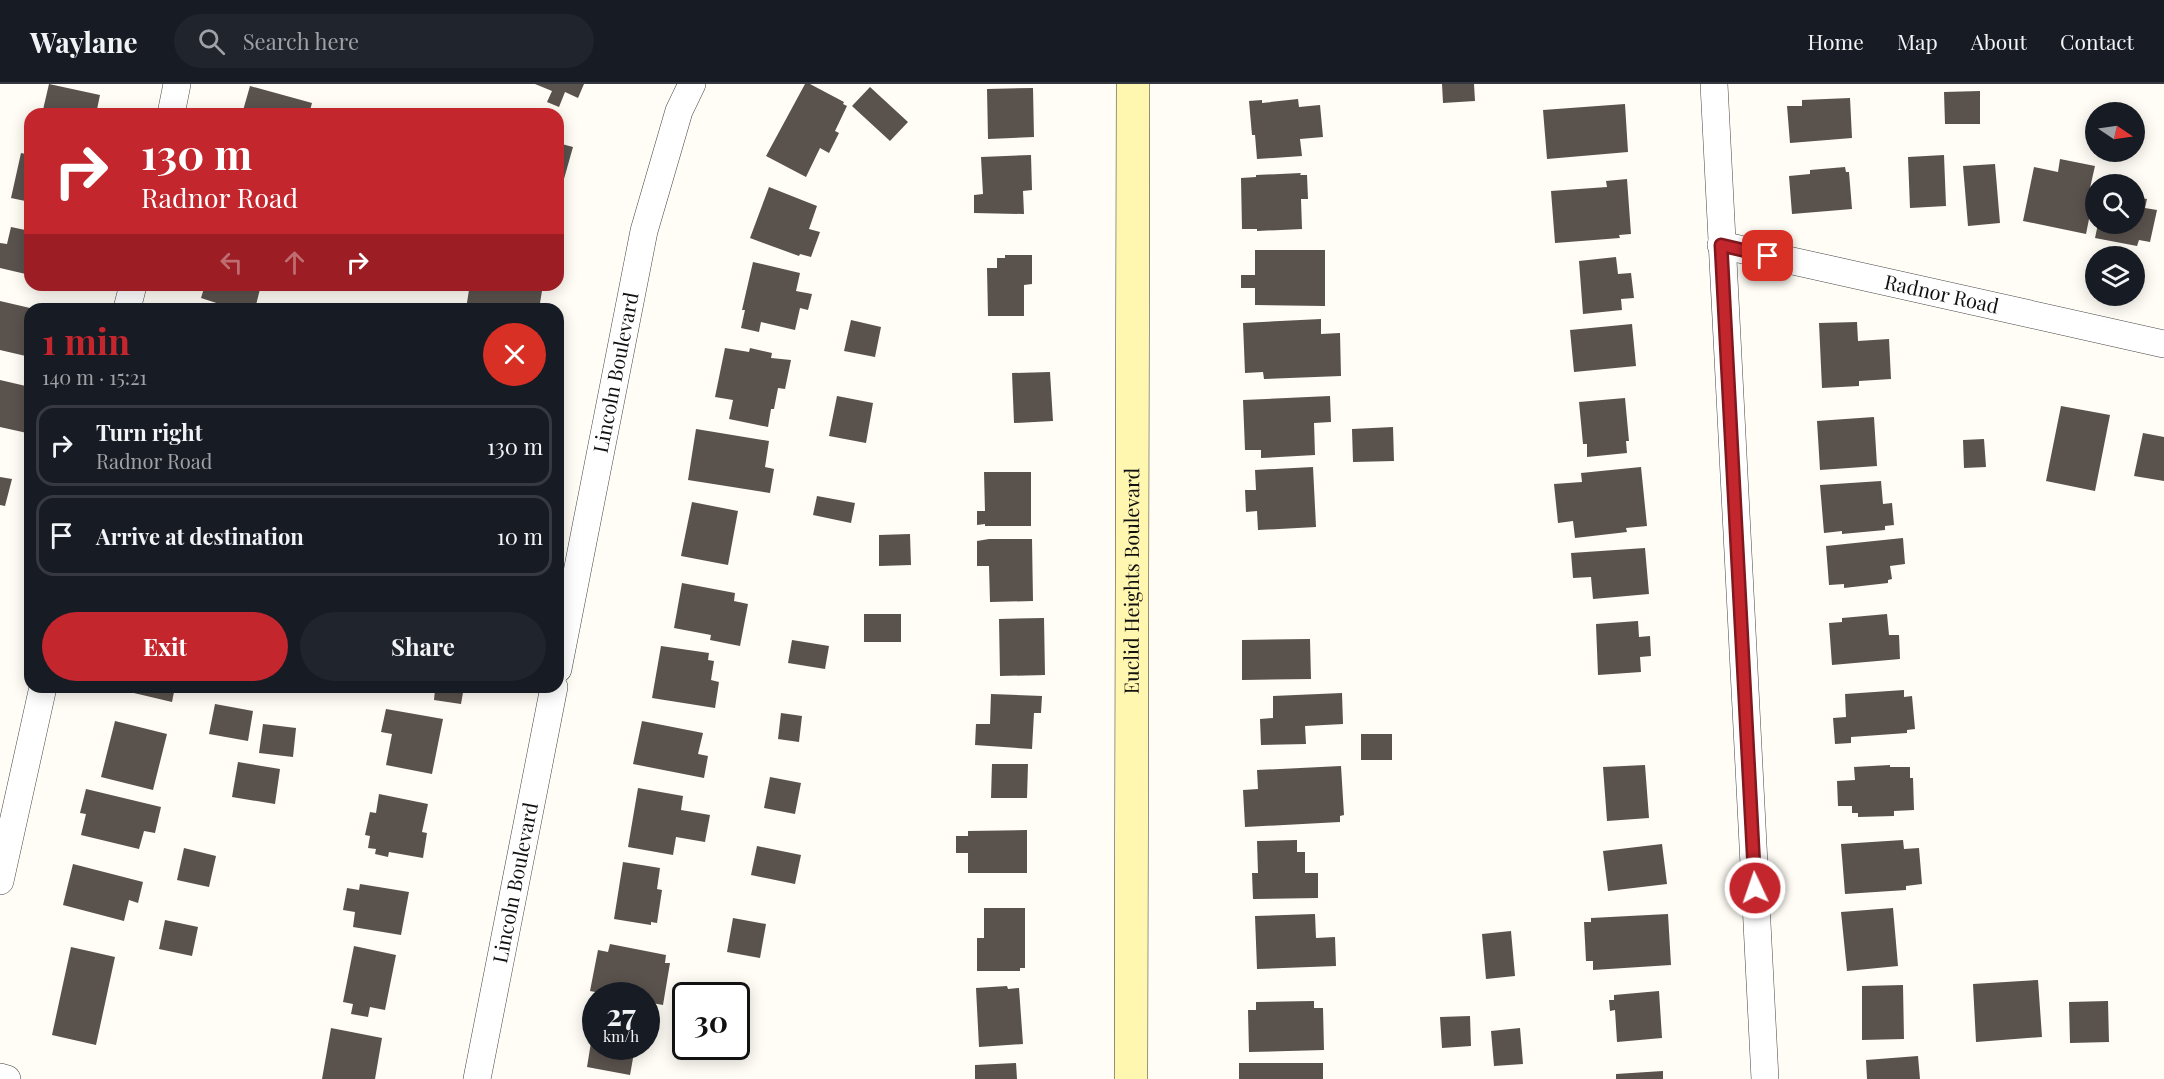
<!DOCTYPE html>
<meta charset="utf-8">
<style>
:root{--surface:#171b24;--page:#20242c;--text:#f1f3f6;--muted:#9ea1a6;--line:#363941;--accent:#c4262e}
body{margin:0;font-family:"Playfair Display",serif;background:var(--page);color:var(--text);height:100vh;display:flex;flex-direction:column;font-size:22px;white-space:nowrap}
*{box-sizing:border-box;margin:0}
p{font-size:20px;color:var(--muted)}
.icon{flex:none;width:33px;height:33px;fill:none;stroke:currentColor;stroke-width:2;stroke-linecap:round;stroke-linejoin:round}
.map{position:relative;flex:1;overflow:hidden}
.sheet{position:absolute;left:24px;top:219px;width:540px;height:390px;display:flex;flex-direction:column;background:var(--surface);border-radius:18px;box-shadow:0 3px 15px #0003}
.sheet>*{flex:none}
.banner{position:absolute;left:24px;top:24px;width:540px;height:183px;border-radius:18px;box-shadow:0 3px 15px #0003;background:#c4262e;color:#fff;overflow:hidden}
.needle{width:39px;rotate:103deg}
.tools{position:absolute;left:2085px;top:18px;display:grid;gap:12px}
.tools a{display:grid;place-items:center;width:60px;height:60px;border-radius:50%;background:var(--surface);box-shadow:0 3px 15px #0003;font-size:30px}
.speed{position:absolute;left:582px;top:898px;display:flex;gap:12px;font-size:30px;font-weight:700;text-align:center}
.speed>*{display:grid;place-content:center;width:78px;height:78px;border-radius:50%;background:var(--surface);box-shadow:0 3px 15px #0003;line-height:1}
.speed small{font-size:15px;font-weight:400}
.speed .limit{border:3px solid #111;border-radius:9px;background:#fff;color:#111}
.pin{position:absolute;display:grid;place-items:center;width:51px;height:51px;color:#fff;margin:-26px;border-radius:12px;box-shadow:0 3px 9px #0006}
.me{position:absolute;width:66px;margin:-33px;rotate:357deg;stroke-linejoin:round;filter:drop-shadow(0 0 4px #0008)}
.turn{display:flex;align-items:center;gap:21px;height:126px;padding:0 18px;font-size:27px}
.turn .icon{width:78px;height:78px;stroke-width:2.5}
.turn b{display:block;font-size:42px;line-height:51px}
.lanes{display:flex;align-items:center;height:57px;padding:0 18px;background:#0003;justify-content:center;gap:30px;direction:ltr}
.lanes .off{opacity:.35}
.round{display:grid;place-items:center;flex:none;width:63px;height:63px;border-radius:32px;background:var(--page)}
.headline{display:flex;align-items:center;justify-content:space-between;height:102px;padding:0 18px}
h1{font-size:36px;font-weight:700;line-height:45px;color:var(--accent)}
.button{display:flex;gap:12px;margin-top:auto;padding:12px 18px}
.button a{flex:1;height:69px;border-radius:36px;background:var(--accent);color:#fff;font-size:24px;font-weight:700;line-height:69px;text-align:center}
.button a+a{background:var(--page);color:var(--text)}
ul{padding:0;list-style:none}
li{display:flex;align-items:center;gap:18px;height:81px;margin:0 12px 9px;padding:0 6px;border:3px solid var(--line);border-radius:18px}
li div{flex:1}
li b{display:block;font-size:22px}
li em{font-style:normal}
header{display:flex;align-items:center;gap:36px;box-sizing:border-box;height:84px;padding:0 30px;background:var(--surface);border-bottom:2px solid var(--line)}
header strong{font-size:28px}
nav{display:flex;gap:33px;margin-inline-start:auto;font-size:21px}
.search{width:420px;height:54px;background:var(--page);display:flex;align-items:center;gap:15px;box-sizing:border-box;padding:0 21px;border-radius:33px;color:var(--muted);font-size:22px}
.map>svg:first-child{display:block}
</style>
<header>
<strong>Waylane</strong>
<div class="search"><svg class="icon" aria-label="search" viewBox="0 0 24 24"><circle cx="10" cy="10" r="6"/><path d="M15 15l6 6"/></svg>Search here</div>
<nav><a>Home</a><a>Map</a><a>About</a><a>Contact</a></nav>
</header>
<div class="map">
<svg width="2164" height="995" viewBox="0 0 2164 995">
<rect width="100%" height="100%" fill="#fffdf5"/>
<path fill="#5a524d" d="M49,0L100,11L96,30H42Z
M535,0H584L578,14L565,8L559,23L547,18L552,7Z
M805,0H810L844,18L843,20L847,22L835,47L839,49L829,69L820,64L806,93L766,72Z
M1442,0H1474L1475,17L1443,19Z
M250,2L312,19L309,30H242Z
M870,3L908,38L890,57L852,22Z
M1033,4L1034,53L988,55L987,5Z
M1980,7V40H1945L1944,8Z
M1850,14L1852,54L1790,59L1787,22H1802V16Z
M1298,15L1299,23L1320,21L1323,53L1300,55L1302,72L1257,75L1255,51H1252L1249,17L1262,16V19Z
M1625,20L1628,68L1547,75L1543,26Z
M558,59L573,63L560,109H558Z
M21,69L30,71V118L11,114Z
M1031,71L1032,106L1023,107L1024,130L974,129V111L983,110L981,73Z
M1944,71L1946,122L1910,124L1908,73Z
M2060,75L2095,82L2090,104L2095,105L2086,150L2023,137L2034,83L2058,88Z
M1995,80L2000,139L1968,142L1963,82Z
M1845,83L1846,88H1849L1852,125L1792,130L1789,92L1810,90V86Z
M1301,89L1300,91H1307L1308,115H1301L1302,145L1257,147V145H1242L1241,94L1256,93V91Z
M2107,92L2131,96L2130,100H2105Z
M1627,95L1631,150L1619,151L1620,154L1555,159L1551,107L1607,103L1606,97Z
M769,103L817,122L809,145L820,148L811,173L800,170L799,172L750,154Z
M2134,113L2147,115L2145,124L2157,126L2150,158L2139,156L2137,162L2095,154L2098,140H2134Z
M11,143L30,147V191L0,184V159L7,160Z
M1255,166H1325V222L1255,221V204H1241V191H1255Z
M1005,171H1032V200L1024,201V232H988L987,184H997V174H1005Z
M1616,173L1618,190L1631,189L1634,214L1621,215L1622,226L1583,230L1579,177Z
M753,178L800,189L796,207L812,210L808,226L800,224L795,246L761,238L759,248L741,244L745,226H742Z
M205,201H261L255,225H235L201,214Z
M464,201H543L539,225H466L469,206L463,205Z
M0,217L30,224V273L0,266Z
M1321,235V250L1340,249L1341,292L1264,295L1263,288L1245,289L1243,239Z
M851,236L881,243L875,273L844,267Z
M1857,238L1858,257L1889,255L1891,295L1859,297V302L1822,304L1819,239Z
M1632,240L1636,282L1574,288L1570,246Z
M725,264L749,268L750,264L772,269L771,274L791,276L785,305L778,304L774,325H771L768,343L729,335L733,316L715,313Z
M1050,288L1053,337L1014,339L1012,289Z
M0,296L30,303V336L27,349L0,343Z
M837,312L873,319L866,359L829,352Z
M1330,312L1331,338L1314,339L1315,371L1261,374V366H1245L1243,316Z
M1625,314L1629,357H1626L1627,369L1587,373V360H1583L1579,318Z
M2061,322L2110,331L2095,407L2046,397Z
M1874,333L1877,382L1820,386L1817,337Z
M1393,343L1394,377L1353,378L1352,345Z
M696,345L769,357L765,383L774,385L770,409L688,396Z
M2143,349L2164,353V397L2134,392Z
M1984,355L1986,383L1964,384L1963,356Z
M1313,383L1316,443L1258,446L1257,427L1246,428L1245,406H1256L1255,386Z
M1641,383L1647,442L1626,444L1627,448L1575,454L1573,437L1558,439L1554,400L1582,398L1581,389Z
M984,388H1031V442H985V440L977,441V427H985Z
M0,393L12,395L5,422L0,421Z
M1881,397L1883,420L1892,419L1894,441L1885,442V446L1842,450V447L1824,449L1820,401Z
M817,412L855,419L851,439L813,431Z
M692,418L738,427L728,481L681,472Z
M910,450L911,481L879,482V451Z
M1903,454L1905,480L1890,482L1892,495L1888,496V499L1844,504V500L1829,501L1826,462Z
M989,455H1032L1033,517L990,518L989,482H977V457Z
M1645,464L1649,510L1593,515L1591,493L1573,494L1571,469Z
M682,499L735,509L734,517L748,520L740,562L710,556L711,551L674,544Z
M864,530H901V558H864Z
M1887,530L1889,551H1899L1900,575L1832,581L1829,539L1842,538V534Z
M1044,534L1045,591L1000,592L999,535Z
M1638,537L1639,553L1650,552L1651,572L1640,573L1641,588L1598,591L1596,540Z
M1310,555L1311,595L1242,596V556Z
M792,556L829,562L825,585L788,579Z
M661,562L709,569L708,576L714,577L711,596L719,598L715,624L652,614Z
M117,603H175L172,618L117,605Z
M424,603H464L461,620L434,616L435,606Z
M1904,606V613L1912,612L1915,645L1907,646V649L1851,653V659L1835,660L1833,634L1846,633L1845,610Z
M1342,609L1343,640L1305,642L1306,660L1261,661L1260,635L1273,634V612Z
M991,610L1042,612L1041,629H1034L1032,665L975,661L976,640H990Z
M215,620L253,627L248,657L209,650Z
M386,625L443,635L432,690L386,681L392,650L381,648Z
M781,629L802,632L799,658L778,655Z
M115,637L167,650L153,706L101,693Z
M642,637L703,649L698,670L708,672L704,694L633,680Z
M263,640L296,644L293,673L259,669Z
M1361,650H1392V676H1361Z
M238,678L280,685L275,720L232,713Z
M992,680H1028L1027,714H991Z
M1645,681L1649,734L1607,737L1603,683Z
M1890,681V683H1910V694H1913L1914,726L1894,727V732L1858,733V729H1852V722H1838L1837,697L1855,696L1854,683Z
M1341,682L1344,731L1340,732V738L1245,743L1243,706L1258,705L1257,686Z
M770,693L801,699L795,730L764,724Z
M638,704L683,712L681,726L710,731L705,758L676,753L673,771L628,763Z
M86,705L161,723L155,749L144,747L139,765L81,751L86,730L80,729Z
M379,710L428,720L422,748L427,749L423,774L389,768L388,773L375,770L376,765L368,764L370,752L365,751L370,728L376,729Z
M1027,746V789H968V769H956V752H968V747Z
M1297,756V768H1305V789H1318V814L1253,815L1252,789H1258L1257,757Z
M1903,756L1904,765L1919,764L1922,800L1906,802V806L1845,810L1841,760Z
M1662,760L1667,800L1608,807L1603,767Z
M757,762L801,771L795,800L751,791Z
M184,764L216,772L209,803L177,796Z
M623,778L660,784L657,805L662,806L657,839L651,838V841L614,835Z
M73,780L143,798L138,819L129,816L124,837L63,821Z
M360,800L409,808L401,851L353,843L355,828L343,826L347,804L359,806Z
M984,824H1025V884H1020V887H977V854H984Z
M1893,824L1898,882L1847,887L1841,828Z
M1315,830L1316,854L1335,853L1336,882L1257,885L1255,832Z
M1668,830L1671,881L1593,886V877H1586L1584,838H1591V834Z
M733,834L766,840L760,874L727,868Z
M165,836L198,843L192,872L159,865Z
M1511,847L1515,892L1486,895L1482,850Z
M610,860L666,871L665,879H670L663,921L646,918V912H616L590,907L598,866L608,868Z
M354,862L396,871L385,926L370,923L368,933L351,930L353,920L343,918Z
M71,863L115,873L96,961L52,951Z
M2038,896L2042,953L1976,958L1973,900Z
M1903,901L1904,955L1862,956V902Z
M1007,902L1008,905L1019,904L1023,960L979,963L976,904Z
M1659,907L1662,954L1617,958L1615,926L1610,927L1609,916H1614V911Z
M1314,917V924H1323L1324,966L1249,968L1248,926H1256V918Z
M2108,917L2109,958L2070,959L2069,918Z
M1470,932L1471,962L1442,964L1440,933Z
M594,940L596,963H635L630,991L587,983Z
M331,944L382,954L375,995H322Z
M1520,944L1523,980L1494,982L1491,947Z
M1918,972L1920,995H1867L1866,976Z
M1016,979L1017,995H975V981Z
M1239,979H1323V995H1239Z
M1663,987V995H1616V990Z"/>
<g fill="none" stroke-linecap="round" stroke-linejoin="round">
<defs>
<g id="street">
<path d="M1714,0L1765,995"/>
<path d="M171,30L177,0"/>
<path id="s1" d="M1721,161L2164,260"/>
<path d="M127,225L133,201"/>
<path id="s2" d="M558,585L644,147L679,27L692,0"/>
<path d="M0,797L43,603"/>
<path d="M0,993L7,995"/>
<path id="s3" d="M477,995L554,603"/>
</g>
<g id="secondary">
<path id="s4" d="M1131,995L1133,0"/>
</g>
</defs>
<use href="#street" stroke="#444" stroke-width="28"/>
<use href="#secondary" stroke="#333" stroke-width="34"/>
<use href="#street" stroke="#fff" stroke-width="27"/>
<use href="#secondary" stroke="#fff6b0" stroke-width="33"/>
</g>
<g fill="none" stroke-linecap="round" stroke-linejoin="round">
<defs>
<path id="route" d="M1755,804L1721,161L1768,172"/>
</defs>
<use href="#route" stroke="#7f191e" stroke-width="15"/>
<use href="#route" stroke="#c4262e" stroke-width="10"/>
</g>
<g text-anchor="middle" stroke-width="6" stroke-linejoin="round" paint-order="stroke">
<g font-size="20" fill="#111" stroke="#fff">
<text dy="7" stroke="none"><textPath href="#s1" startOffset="226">Radnor Road</textPath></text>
<text dy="7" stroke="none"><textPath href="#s2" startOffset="302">Lincoln Boulevard</textPath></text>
<text dy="7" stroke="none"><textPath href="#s4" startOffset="498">Euclid Heights Boulevard</textPath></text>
<text dy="7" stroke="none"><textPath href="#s3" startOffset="200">Lincoln Boulevard</textPath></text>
</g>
</g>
</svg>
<div class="tools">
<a><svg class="needle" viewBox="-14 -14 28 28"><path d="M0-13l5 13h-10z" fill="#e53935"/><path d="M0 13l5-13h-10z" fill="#9ea1a6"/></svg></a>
<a><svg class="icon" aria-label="search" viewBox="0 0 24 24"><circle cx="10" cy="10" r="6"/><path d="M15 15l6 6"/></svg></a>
<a><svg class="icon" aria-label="layers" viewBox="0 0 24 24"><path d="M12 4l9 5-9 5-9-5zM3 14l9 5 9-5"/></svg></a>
</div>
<div class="speed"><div>27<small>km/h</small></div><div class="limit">30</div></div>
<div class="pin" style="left:1768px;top:172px;background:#d93025"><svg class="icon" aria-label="arrive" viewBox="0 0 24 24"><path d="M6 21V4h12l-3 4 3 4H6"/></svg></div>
<svg class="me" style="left:1755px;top:804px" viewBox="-20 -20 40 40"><circle r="17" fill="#c4262e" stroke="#fff" stroke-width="3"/><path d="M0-11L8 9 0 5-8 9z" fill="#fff"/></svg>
<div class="banner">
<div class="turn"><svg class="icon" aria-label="right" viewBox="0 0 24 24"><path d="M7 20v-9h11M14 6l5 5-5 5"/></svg><div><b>130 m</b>Radnor Road</div></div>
<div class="lanes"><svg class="icon off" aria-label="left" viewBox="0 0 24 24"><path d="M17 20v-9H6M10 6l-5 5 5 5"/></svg><svg class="icon off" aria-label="ahead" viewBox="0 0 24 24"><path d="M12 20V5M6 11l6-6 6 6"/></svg><svg class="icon" aria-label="right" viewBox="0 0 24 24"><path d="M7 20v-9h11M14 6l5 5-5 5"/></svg></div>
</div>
<section class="sheet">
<div class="headline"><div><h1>1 min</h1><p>140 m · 15:21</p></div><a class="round" style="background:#d93025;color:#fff"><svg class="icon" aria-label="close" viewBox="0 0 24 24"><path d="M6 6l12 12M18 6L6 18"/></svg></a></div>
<ul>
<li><svg class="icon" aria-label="right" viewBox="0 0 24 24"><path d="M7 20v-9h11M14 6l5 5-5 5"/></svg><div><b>Turn right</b><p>Radnor Road</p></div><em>130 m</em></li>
<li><svg class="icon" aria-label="arrive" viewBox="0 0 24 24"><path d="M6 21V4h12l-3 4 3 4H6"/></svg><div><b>Arrive at destination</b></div><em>10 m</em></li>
</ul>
<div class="button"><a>Exit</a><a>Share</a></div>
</section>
</div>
